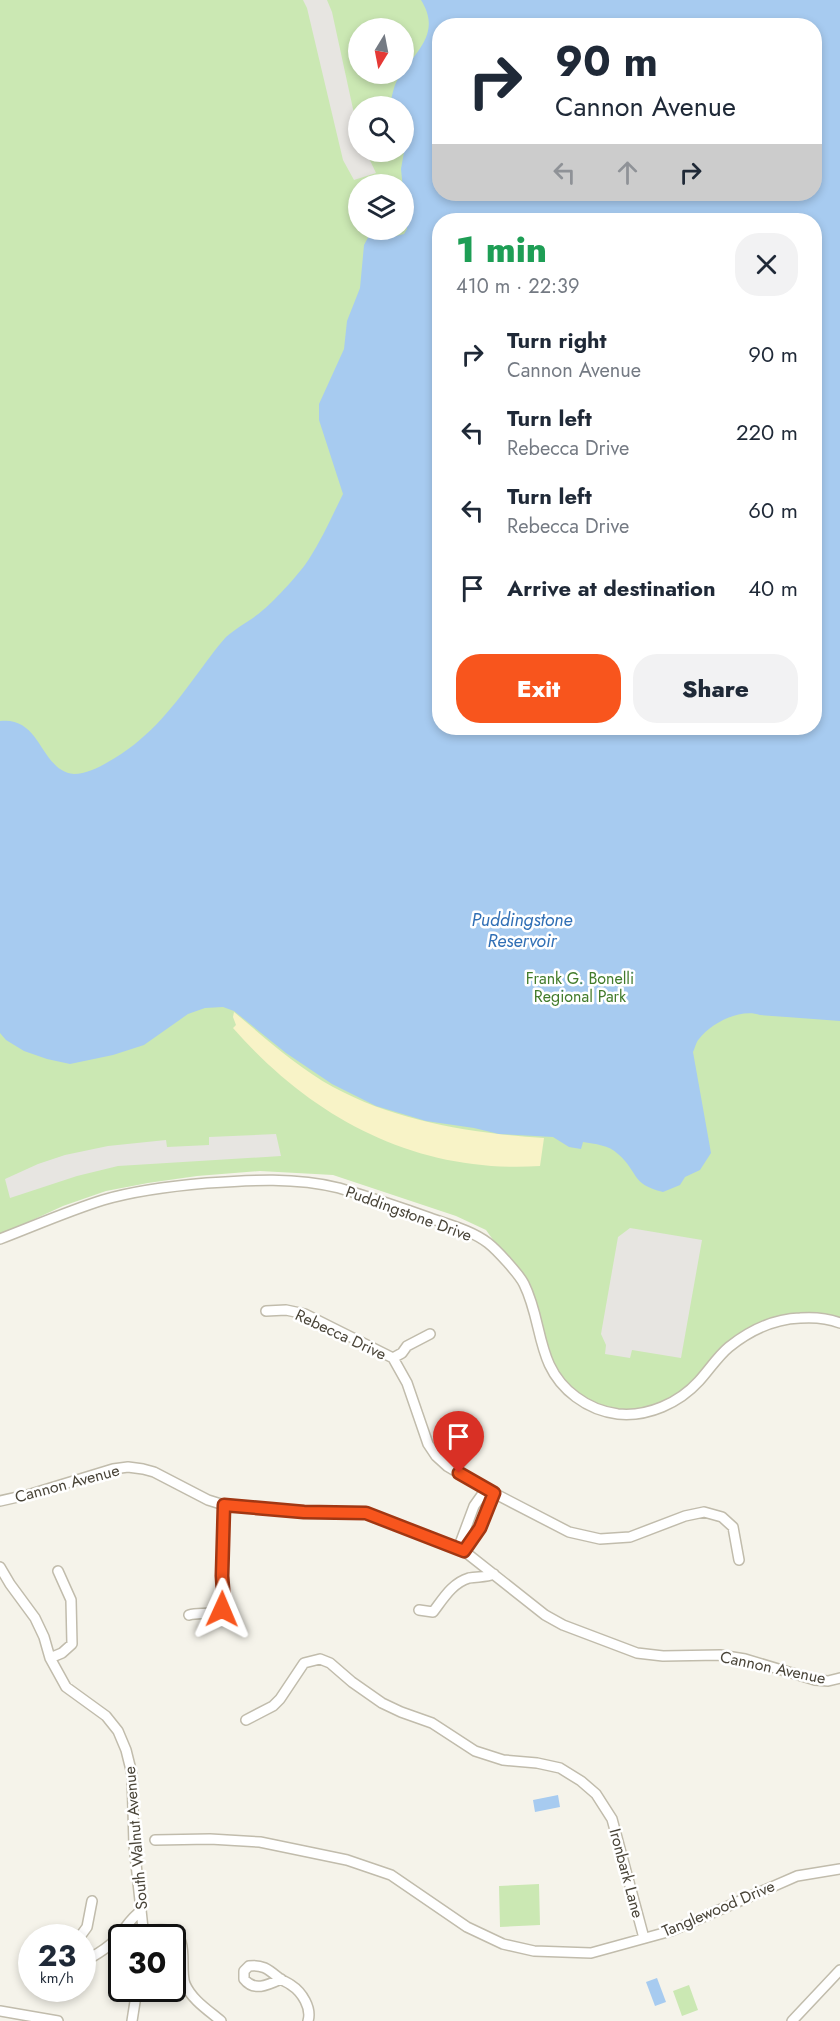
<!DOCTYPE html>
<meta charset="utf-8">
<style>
:root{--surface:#fff;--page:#f2f2f3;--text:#1f2937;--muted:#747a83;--accent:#f8551d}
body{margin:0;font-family:Jost,sans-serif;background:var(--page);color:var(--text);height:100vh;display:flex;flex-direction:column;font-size:22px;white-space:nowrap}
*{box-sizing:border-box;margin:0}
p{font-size:20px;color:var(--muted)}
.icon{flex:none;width:33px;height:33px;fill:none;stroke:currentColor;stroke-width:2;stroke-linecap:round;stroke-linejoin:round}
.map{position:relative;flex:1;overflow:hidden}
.side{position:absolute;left:432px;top:213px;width:390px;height:522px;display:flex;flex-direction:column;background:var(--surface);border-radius:24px;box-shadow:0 3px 9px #0003}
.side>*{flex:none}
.hud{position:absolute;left:432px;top:18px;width:390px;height:183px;border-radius:24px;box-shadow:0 3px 9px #0003;background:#fff;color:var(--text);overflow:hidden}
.needle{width:39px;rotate:190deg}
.controls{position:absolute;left:348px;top:18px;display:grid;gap:12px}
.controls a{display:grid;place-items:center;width:66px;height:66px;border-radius:50%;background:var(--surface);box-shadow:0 3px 9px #0003;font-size:30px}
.speed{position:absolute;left:18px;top:1924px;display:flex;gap:12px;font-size:30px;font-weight:700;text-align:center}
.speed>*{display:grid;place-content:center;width:78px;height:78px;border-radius:50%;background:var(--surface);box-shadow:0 3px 9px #0003;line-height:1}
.speed small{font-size:15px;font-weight:400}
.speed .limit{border:3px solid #111;border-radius:9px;background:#fff;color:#111}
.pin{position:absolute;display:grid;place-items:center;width:51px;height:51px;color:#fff;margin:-62px -26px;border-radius:50% 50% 50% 0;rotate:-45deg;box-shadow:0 0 6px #0007}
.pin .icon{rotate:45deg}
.me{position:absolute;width:66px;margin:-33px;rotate:1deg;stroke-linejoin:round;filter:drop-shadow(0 0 4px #0008)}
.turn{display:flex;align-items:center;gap:21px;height:126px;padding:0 24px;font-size:27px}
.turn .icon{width:78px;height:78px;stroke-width:2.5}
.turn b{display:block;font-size:42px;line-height:51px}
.lanes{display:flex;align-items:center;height:57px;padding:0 24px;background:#0003;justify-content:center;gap:30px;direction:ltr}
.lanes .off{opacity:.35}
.round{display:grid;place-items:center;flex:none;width:63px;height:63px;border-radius:24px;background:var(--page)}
.summary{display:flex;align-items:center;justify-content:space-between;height:102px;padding:0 24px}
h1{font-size:36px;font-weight:800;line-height:45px;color:#1e9e55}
.action{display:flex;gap:12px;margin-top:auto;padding:12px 24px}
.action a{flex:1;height:69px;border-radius:24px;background:var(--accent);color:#fff;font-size:24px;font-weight:800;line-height:69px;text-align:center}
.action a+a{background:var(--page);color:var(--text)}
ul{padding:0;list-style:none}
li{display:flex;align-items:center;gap:18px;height:78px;padding:0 24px}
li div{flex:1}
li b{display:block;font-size:22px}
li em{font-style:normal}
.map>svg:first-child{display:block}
</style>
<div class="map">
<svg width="840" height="2021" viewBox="0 0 840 2021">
<rect width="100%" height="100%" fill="#f5f3ea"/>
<path fill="#cbe8b3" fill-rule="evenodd" d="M0,0H840V1323L790,1318L747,1334L697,1383L658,1409L607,1412L558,1381L523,1282L486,1230L456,1216L333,1175L260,1171L197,1176L148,1183L106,1191L63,1206L0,1235ZM440,26H814V194H440ZM358,28H404V74H358ZM358,106H404V152H358ZM358,184H404V230H358ZM440,220H814V728H440Z
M539,1884L540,1925L500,1927L499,1886Z
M689,1985L698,2010L682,2016L673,1991Z"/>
<path fill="#f8f3c7" d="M234,1012C265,1038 297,1067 333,1087C398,1122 471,1133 544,1138L540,1166C417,1174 313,1119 233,1028L236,1025L233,1017Z"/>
<path fill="#e7e5e1" d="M303,0H327L332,12L358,132V152H366L376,173L354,180L343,160L307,8Z
M276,1134L281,1156L118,1166L77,1176L10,1198L5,1179L38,1164L65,1155L108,1146L166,1140L167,1147L209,1145V1137Z
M630,1228L702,1240L681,1358L632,1350L630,1358L605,1354L606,1345L601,1334L618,1237Z"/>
<path fill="#a7cbf0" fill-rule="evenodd" d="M421,0H840V1021L760,1015C741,1008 711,1023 699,1039C696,1042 695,1048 693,1052L711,1153L700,1170L685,1177L680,1185L663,1192C630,1184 639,1172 618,1154C609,1145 595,1144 583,1142L581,1149L569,1147L553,1137L499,1134L474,1128L426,1121L376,1106L332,1084L286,1053L234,1011L223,1007L205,1008L188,1014L144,1045L113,1055L70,1064L47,1059L24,1051L6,1040L0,1033V721C42,716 40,771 74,774C85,774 98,768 108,762C146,741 170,711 195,677C205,664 215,649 226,637C237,627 252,620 263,610C275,600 301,572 309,559C322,539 332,516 343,494L319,420V404L344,349L347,321L360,288L364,245L371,232L377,230L396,236L404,234L407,229L401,169L404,152V106H390C392,97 393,87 398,79C413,53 443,35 421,0ZM440,26H814V194H440ZM440,220H814V728H440Z
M558,1795L560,1807L535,1812L533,1800Z
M657,1978L666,2002L655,2006L646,1982Z"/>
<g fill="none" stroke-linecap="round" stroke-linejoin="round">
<defs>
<path id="minor" d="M0,1239C34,1226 68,1211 103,1200C137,1190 172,1186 207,1183C251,1180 295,1177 339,1188C369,1197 400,1207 430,1218C449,1225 471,1230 488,1243C497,1250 519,1274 524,1284C544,1324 535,1367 576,1397C588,1406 602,1412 618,1414C648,1417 679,1403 699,1381C709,1370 718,1356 729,1347C749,1331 774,1319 800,1318C813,1317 827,1318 840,1323
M266,1311L286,1310L305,1314L393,1358L407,1383L428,1444L436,1456L447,1466L486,1489L569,1532L600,1539L630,1537L685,1516L704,1512L722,1517L733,1527L739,1560
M393,1358L402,1353L407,1346L430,1334
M0,1501L31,1494L113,1469L128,1467L143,1469L154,1472L208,1500L224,1505L304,1512L366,1513L464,1551L545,1615L563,1625L637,1653L663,1656L720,1655L745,1659L815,1680L828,1681L840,1678
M458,1549L474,1506L486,1489
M464,1551L480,1528L494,1493
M0,1567L10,1584L35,1618L44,1637L50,1658L66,1687L106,1716L118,1731L126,1750L132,1774L134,1845L144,1938
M419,1610L433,1612C443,1599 452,1583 469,1578C478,1576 485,1578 494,1574
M189,1615C200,1612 213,1616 222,1609L224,1505
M50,1658L62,1653L72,1644L71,1600L58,1571
M246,1720L273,1706L280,1699L304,1663L320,1659L330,1663L352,1682L382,1703L401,1712L432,1723L475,1751L503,1760L537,1763L560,1768L581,1781L596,1794L612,1819L644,1938
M155,1840L210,1839L260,1842L347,1860L391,1875L467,1927L503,1944L534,1951L591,1953L671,1931L797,1876L840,1869
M143,1931C151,1930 160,1929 167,1930C191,1934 179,1968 185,1984C192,2000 208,2010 221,2021
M79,1938L87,1927L92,1901
M82,1963C93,1956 106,1950 115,1940C125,1930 129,1919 141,1911
M281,1979C268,1985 254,1992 244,1979V1971L249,1966C263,1964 269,1970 279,1978C283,1981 287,1982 291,1985C302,1992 312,2008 308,2021
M0,2011L58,2021
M132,2021L137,1989
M792,2021L840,1970"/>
</defs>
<use href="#minor" stroke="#c1bcac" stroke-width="12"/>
<use href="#minor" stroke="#fff" stroke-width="9"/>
</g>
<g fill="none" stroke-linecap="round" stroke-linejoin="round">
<defs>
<path id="route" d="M222,1609L224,1604L222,1576L224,1505L304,1512L366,1513L464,1551L480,1528L494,1493L459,1473"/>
</defs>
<use href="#route" stroke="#a13713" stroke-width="15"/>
<use href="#route" stroke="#f8551d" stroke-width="10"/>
</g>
<g text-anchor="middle" stroke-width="5" stroke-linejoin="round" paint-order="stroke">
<g font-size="16" fill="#417b2b" stroke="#fff">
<text x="580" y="984">Frank G. Bonelli<tspan x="580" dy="18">Regional Park</tspan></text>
</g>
<g font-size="16" fill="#494438" stroke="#fff">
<text transform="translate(409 1213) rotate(20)" y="6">Puddingstone Drive</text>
<text transform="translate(341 1334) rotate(25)" y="6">Rebecca Drive</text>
<text transform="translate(67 1483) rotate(-15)" y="6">Cannon Avenue</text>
<text transform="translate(773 1667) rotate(12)" y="6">Cannon Avenue</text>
<text transform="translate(135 1838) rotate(-95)" y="6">South Walnut Avenue</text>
<text transform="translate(627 1873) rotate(75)" y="6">Ironbark Lane</text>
<text transform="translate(718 1908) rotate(-23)" y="6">Tanglewood Drive</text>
</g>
<g font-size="18" font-style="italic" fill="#306fb5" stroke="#fff">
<text x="522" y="926">Puddingstone<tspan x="522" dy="21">Reservoir</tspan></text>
</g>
</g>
</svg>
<div class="controls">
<a><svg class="needle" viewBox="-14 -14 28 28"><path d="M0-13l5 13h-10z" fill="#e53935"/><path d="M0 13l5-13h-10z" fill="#747a83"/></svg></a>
<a><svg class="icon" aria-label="search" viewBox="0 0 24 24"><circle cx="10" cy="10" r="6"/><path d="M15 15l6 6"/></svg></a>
<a><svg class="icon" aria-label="layers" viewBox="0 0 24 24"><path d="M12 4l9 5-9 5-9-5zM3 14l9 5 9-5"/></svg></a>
</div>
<div class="speed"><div>23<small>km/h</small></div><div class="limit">30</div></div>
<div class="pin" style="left:459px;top:1473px;background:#d93025"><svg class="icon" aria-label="arrive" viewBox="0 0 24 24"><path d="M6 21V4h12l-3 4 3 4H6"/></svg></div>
<svg class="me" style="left:222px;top:1609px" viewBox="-20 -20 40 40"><path d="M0-17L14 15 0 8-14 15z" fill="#f8551d" stroke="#fff" stroke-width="4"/></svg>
<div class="hud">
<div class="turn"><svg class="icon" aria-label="right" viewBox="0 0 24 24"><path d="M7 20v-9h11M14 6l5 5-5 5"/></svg><div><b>90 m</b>Cannon Avenue</div></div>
<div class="lanes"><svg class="icon off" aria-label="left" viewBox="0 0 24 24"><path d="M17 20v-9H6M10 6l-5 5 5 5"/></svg><svg class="icon off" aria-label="ahead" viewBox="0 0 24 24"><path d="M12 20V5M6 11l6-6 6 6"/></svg><svg class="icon" aria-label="right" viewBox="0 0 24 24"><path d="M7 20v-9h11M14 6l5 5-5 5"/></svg></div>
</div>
<section class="side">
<div class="summary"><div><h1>1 min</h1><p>410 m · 22:39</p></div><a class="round"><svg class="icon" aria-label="close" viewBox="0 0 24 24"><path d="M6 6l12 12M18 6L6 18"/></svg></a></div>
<ul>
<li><svg class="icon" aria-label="right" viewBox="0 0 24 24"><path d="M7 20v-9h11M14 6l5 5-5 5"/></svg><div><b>Turn right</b><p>Cannon Avenue</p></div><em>90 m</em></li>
<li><svg class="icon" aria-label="left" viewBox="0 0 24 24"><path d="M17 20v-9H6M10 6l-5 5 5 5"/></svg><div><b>Turn left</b><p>Rebecca Drive</p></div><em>220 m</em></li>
<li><svg class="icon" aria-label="left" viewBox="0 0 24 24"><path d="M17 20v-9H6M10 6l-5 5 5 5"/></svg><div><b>Turn left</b><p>Rebecca Drive</p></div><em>60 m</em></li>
<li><svg class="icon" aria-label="arrive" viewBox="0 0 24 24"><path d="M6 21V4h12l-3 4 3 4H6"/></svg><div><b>Arrive at destination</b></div><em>40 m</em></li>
</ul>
<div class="action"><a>Exit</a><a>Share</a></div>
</section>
</div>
